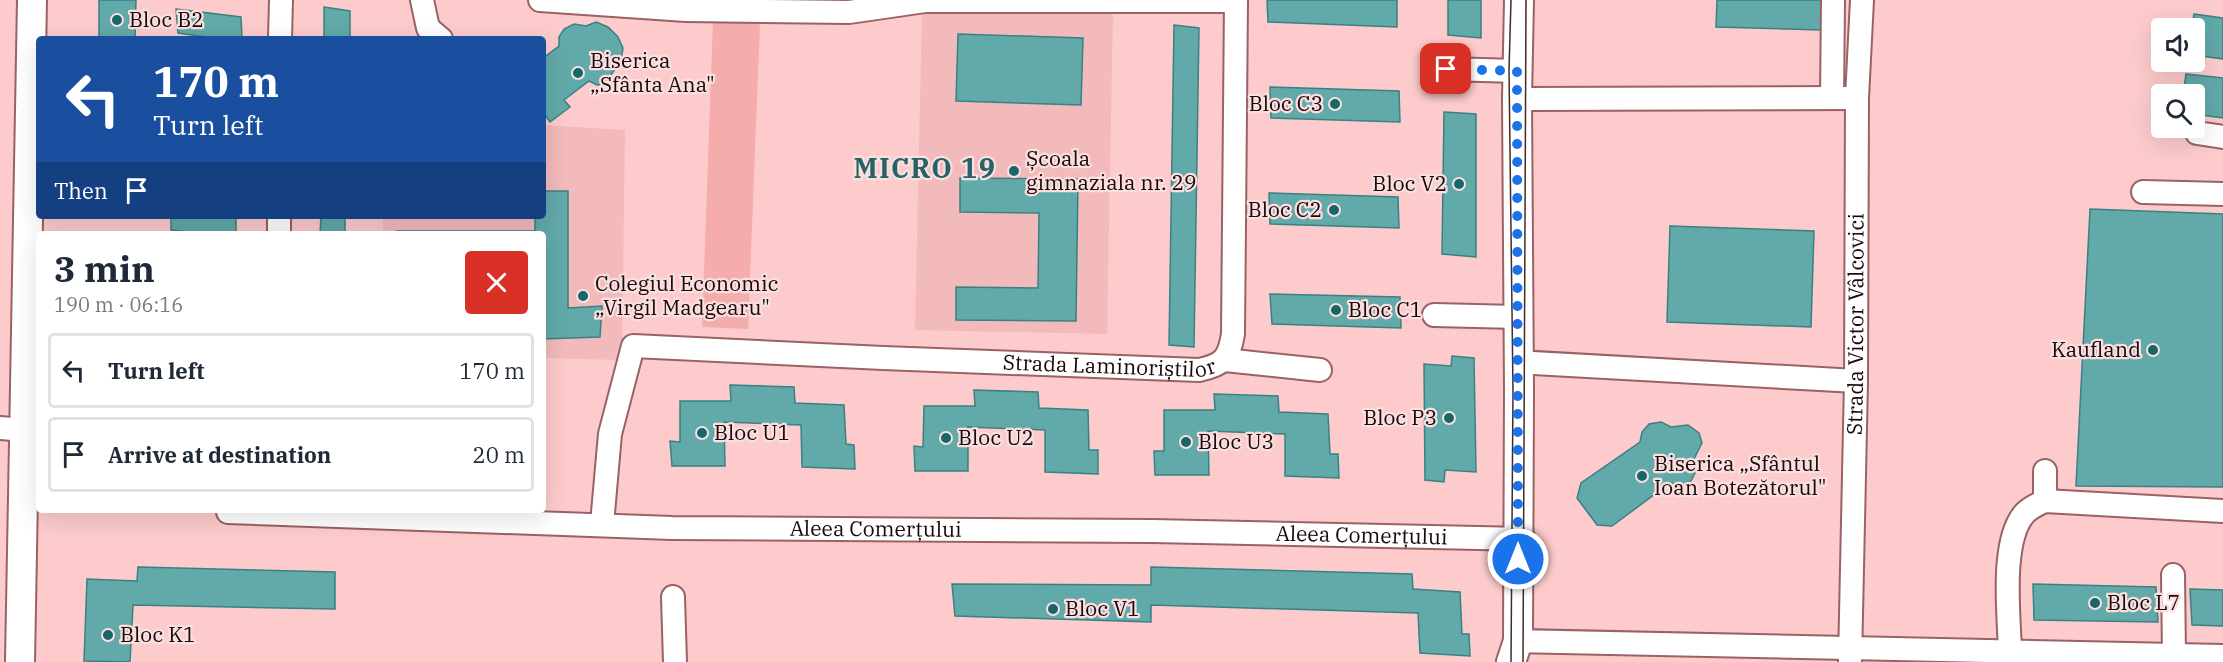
<!DOCTYPE html>
<meta charset="utf-8">
<style>
:root{--surface:#fff;--page:#f6f6f7;--text:#1f2937;--muted:#747a83;--line:#e0e1e3}
body{margin:0;font-family:"IBM Plex Serif",serif;background:var(--page);color:var(--text);height:100vh;display:flex;flex-direction:column;font-size:22px;white-space:nowrap}
*{box-sizing:border-box;margin:0}
p{font-size:20px;color:var(--muted)}
.icon{flex:none;width:33px;height:33px;fill:none;stroke:currentColor;stroke-width:2;stroke-linecap:round;stroke-linejoin:round}
.map{position:relative;flex:1;overflow:hidden}
.panel{position:absolute;left:36px;top:231px;width:510px;height:282px;display:flex;flex-direction:column;background:var(--surface);border-radius:6px;box-shadow:0 6px 24px #0002}
.panel>*{flex:none}
.hud{position:absolute;left:36px;top:36px;width:510px;height:183px;border-radius:6px;box-shadow:0 6px 24px #0002;background:#1a4fa0;color:#fff;overflow:hidden}
.controls{position:absolute;left:2151px;top:18px;display:grid;gap:12px}
.controls a{display:grid;place-items:center;width:54px;height:54px;border-radius:6px;background:var(--surface);box-shadow:0 6px 24px #0002;font-size:30px}
.pin{position:absolute;display:grid;place-items:center;width:51px;height:51px;color:#fff;margin:-26px;border-radius:12px;box-shadow:0 3px 9px #0006}
.me{position:absolute;width:66px;margin:-33px;rotate:0deg;stroke-linejoin:round;filter:drop-shadow(0 0 4px #0008)}
.turn{display:flex;align-items:center;gap:21px;height:126px;padding:0 18px;font-size:27px}
.turn .icon{width:78px;height:78px;stroke-width:2.5}
.turn b{display:block;font-size:42px;line-height:51px}
.then{display:flex;align-items:center;height:57px;padding:0 18px;background:#0003;gap:12px;font-size:22px}
.round{display:grid;place-items:center;flex:none;width:63px;height:63px;border-radius:6px;background:var(--page)}
.overview{display:flex;align-items:center;justify-content:space-between;height:102px;padding:0 18px}
h1{font-size:36px;font-weight:700;line-height:45px}
ul{padding:0;list-style:none}
li{display:flex;align-items:center;gap:18px;height:75px;margin:0 12px 9px;padding:0 6px;border:3px solid var(--line);border-radius:6px}
li div{flex:1}
li b{display:block;font-size:22px}
li em{font-style:normal}
.map>svg:first-child{display:block}
</style>
<div class="map">
<svg width="2223" height="662" viewBox="0 0 2223 662">
<rect width="100%" height="100%" fill="#fdcbcb"/>
<path fill="#f3babb" d="M922,9L1113,13L1107,334L915,330Z
M543,125L625,130L622,360L543,358V234H383V216H543Z"/>
<path fill="#f5acad" d="M713,21L760,23L748,329L702,327Z"/>
<path fill="#62a9aa" stroke="#398183" stroke-width="1.5" d="M99,0H136L135,39H99Z
M1267,0H1397V27L1268,22Z
M1448,0H1481V38L1448,35Z
M1717,0H1822L1821,30L1716,27Z
M324,7L350,11V39H324Z
M176,9L241,17L242,39H221L178,33Z
M2194,14L2223,18V59L2194,55V28H2192Z
M596,22L608,27L618,37L623,48L621,60L605,84L597,85L589,81L564,100L570,107L550,122L543,112V58L559,46V37L564,29L574,24L586,26Z
M1174,25L1199,28L1194,347L1169,345Z
M958,34L1083,38L1081,105L956,101Z
M2186,74L2223,78V118L2194,114V94H2183Z
M1270,87L1399,91L1400,122L1271,118Z
M1444,112L1476,114V257L1442,254Z
M960,178L1078,179L1076,321L956,320V287L1038,288L1039,213L960,212Z
M543,191H568V308L602,306L600,337L543,339V234H397V231H535V216H543Z
M1269,193L1398,197L1399,228L1270,224Z
M2090,209L2223,214V487L2076,486Z
M171,216H236V234H203L171,230Z
M321,216H345V234H320Z
M1670,226L1814,231L1811,327L1667,322Z
M1270,294L1400,297L1401,328L1272,324Z
M1452,356L1474,358L1476,472L1445,470L1444,482L1425,480L1424,364L1451,366Z
M730,385L794,387L795,403L844,405L846,444L854,445L855,469L802,467L801,425L724,422L725,466H672L670,441L680,442V401H731Z
M974,390L1038,392L1039,408L1088,410L1089,450H1098V474L1045,472V430L968,427V471H915L914,446L923,447L924,406H975Z
M1214,394L1278,396L1279,412L1328,414L1330,454H1338L1339,478L1285,476V434L1208,431L1209,475H1155L1154,451H1164V410H1215Z
M1661,422L1671,427L1688,425L1699,433L1702,443L1694,459L1696,471L1691,481L1681,485L1670,483L1612,526L1597,525L1577,498L1581,483L1640,442L1642,432L1649,424Z
M138,567L335,572V609L133,605L130,662L84,661L87,579L137,581Z
M1151,567L1412,574L1413,589L1460,592L1462,634H1469L1470,656L1420,653L1418,613L1151,605V622L955,616L952,584L1151,585Z
M2033,584L2156,587L2158,622L2034,620Z
M2190,589L2223,590V626L2192,625Z"/>
<g fill="none" stroke-linecap="round" stroke-linejoin="round">
<defs>
<g id="minor">
<path d="M422,0L428,28L441,39"/>
<path d="M540,0L686,10L849,12L925,1H1236"/>
<path d="M280,39L281,0"/>
<path d="M1447,69L1517,71"/>
<path d="M1832,98L1833,0"/>
<path d="M1517,99L1857,98"/>
<path d="M2197,133L2223,137"/>
<path d="M2143,192L2223,194"/>
<path d="M279,234V216"/>
<path d="M1434,315L1517,317"/>
<path d="M1225,360L1320,370"/>
<path d="M1517,362L1856,381"/>
<path d="M0,428L24,430"/>
<path d="M2045,501V471"/>
<path id="s1" d="M228,512L672,528L1152,531L1524,539"/>
<path id="s2" d="M602,524L610,434L633,346L883,358L1199,370C1223,365 1229,359 1233,334L1236,0"/>
<path d="M2173,575L2174,655"/>
<path d="M673,597L675,662"/>
<path d="M1518,641L2223,656"/>
<path d="M2010,651C2009,616 2000,540 2025,513C2030,508 2038,504 2045,501L2223,511"/>
<path id="s3" d="M1850,662L1856,381L1857,98L1862,0"/>
</g>
<path id="major" d="M20,662L32,0
M1511,662L1518,641L1519,391L1517,99L1519,0"/>
</defs>
<use href="#minor" stroke="#996264" stroke-width="26"/>
<use href="#major" stroke="#996264" stroke-width="32"/>
<use href="#minor" stroke="#fff" stroke-width="22"/>
<use href="#major" stroke="#fff" stroke-width="28"/>
<path stroke="#432a2b" stroke-width="1.5" d="M1511,0L1509,70L1513,391L1511,662
M1523,662L1526,0"/>
</g>
<g fill="none" stroke-linecap="round" stroke-linejoin="round">
<path stroke="#1a73e8" stroke-width="10" stroke-dasharray="0 18" d="M1446,69L1517,71L1518,559"/>
</g>
<g fill="#186668" stroke="#f9dfdf" stroke-width="2">
<circle cx="117" cy="20" r="6"/>
<circle cx="578" cy="73" r="6"/>
<circle cx="1335" cy="104" r="6"/>
<circle cx="1014" cy="171" r="6"/>
<circle cx="1459" cy="184" r="6"/>
<circle cx="1334" cy="210" r="6"/>
<circle cx="583" cy="296" r="6"/>
<circle cx="1336" cy="310" r="6"/>
<circle cx="2153" cy="350" r="6"/>
<circle cx="1449" cy="418" r="6"/>
<circle cx="702" cy="433" r="6"/>
<circle cx="946" cy="438" r="6"/>
<circle cx="1186" cy="442" r="6"/>
<circle cx="1642" cy="476" r="6"/>
<circle cx="2095" cy="603" r="6"/>
<circle cx="1053" cy="609" r="6"/>
<circle cx="108" cy="635" r="6"/>
</g>
<g text-anchor="middle" stroke-width="4.5" stroke-linejoin="round" paint-order="stroke">
<g font-size="21" fill="#1b0708" stroke="#f9dfdf" text-anchor="start">
<text x="129" y="27">Bloc B2</text>
<text x="590" y="68">Biserica<tspan x="590" dy="24">„Sfânta Ana"</tspan></text>
<text x="1323" y="111" text-anchor="end">Bloc C3</text>
<text x="1026" y="166">Școala<tspan x="1026" dy="24">gimnaziala nr. 29</tspan></text>
<text x="1447" y="191" text-anchor="end">Bloc V2</text>
<text x="1322" y="217" text-anchor="end">Bloc C2</text>
<text x="595" y="291">Colegiul Economic<tspan x="595" dy="24">„Virgil Madgearu"</tspan></text>
<text x="1348" y="317">Bloc C1</text>
<text x="2141" y="357" text-anchor="end">Kaufland</text>
<text x="1437" y="425" text-anchor="end">Bloc P3</text>
<text x="714" y="440">Bloc U1</text>
<text x="958" y="445">Bloc U2</text>
<text x="1198" y="449">Bloc U3</text>
<text x="1654" y="471">Biserica „Sfântul<tspan x="1654" dy="24">Ioan Botezătorul"</tspan></text>
<text x="2107" y="610">Bloc L7</text>
<text x="1065" y="616">Bloc V1</text>
<text x="120" y="642">Bloc K1</text>
</g>
<g font-size="21" fill="#1b0708" stroke="#f9dfdf">
<text dy="7" stroke="none"><textPath href="#s3" startOffset="338">Strada Victor Vâlcovici</textPath></text>
<text dy="7" stroke="none"><textPath href="#s2" startOffset="658">Strada Laminoriștilor</textPath></text>
<text dy="7" stroke="none"><textPath href="#s1" startOffset="648">Aleea Comerțului</textPath></text>
<text dy="7" stroke="none"><textPath href="#s1" startOffset="1134">Aleea Comerțului</textPath></text>
</g>
<g font-size="27" font-weight="bold" letter-spacing="1.5" fill="#286264" stroke="#f9dfdf">
<text x="925" y="178">MICRO 19</text>
</g>
</g>
</svg>
<div class="controls">
<a><svg class="icon" aria-label="sound" viewBox="0 0 24 24"><path d="M4 9h4l5-4v14l-5-4H4zM17 9q2 3 0 6"/></svg></a>
<a><svg class="icon" aria-label="search" viewBox="0 0 24 24"><circle cx="10" cy="10" r="6"/><path d="M15 15l6 6"/></svg></a>
</div>
<div class="pin" style="left:1446px;top:69px;background:#d93025"><svg class="icon" aria-label="arrive" viewBox="0 0 24 24"><path d="M6 21V4h12l-3 4 3 4H6"/></svg></div>
<svg class="me" style="left:1518px;top:559px" viewBox="-20 -20 40 40"><circle r="17" fill="#1a73e8" stroke="#fff" stroke-width="3"/><path d="M0-11L8 9 0 5-8 9z" fill="#fff"/></svg>
<div class="hud">
<div class="turn"><svg class="icon" aria-label="left" viewBox="0 0 24 24"><path d="M17 20v-9H6M10 6l-5 5 5 5"/></svg><div><b>170 m</b>Turn left</div></div>
<div class="then">Then<svg class="icon" aria-label="arrive" viewBox="0 0 24 24"><path d="M6 21V4h12l-3 4 3 4H6"/></svg></div>
</div>
<section class="panel">
<div class="overview"><div><h1>3 min</h1><p>190 m · 06:16</p></div><a class="round" style="background:#d93025;color:#fff"><svg class="icon" aria-label="close" viewBox="0 0 24 24"><path d="M6 6l12 12M18 6L6 18"/></svg></a></div>
<ul>
<li><svg class="icon" aria-label="left" viewBox="0 0 24 24"><path d="M17 20v-9H6M10 6l-5 5 5 5"/></svg><div><b>Turn left</b></div><em>170 m</em></li>
<li><svg class="icon" aria-label="arrive" viewBox="0 0 24 24"><path d="M6 21V4h12l-3 4 3 4H6"/></svg><div><b>Arrive at destination</b></div><em>20 m</em></li>
</ul>
</section>
</div>
